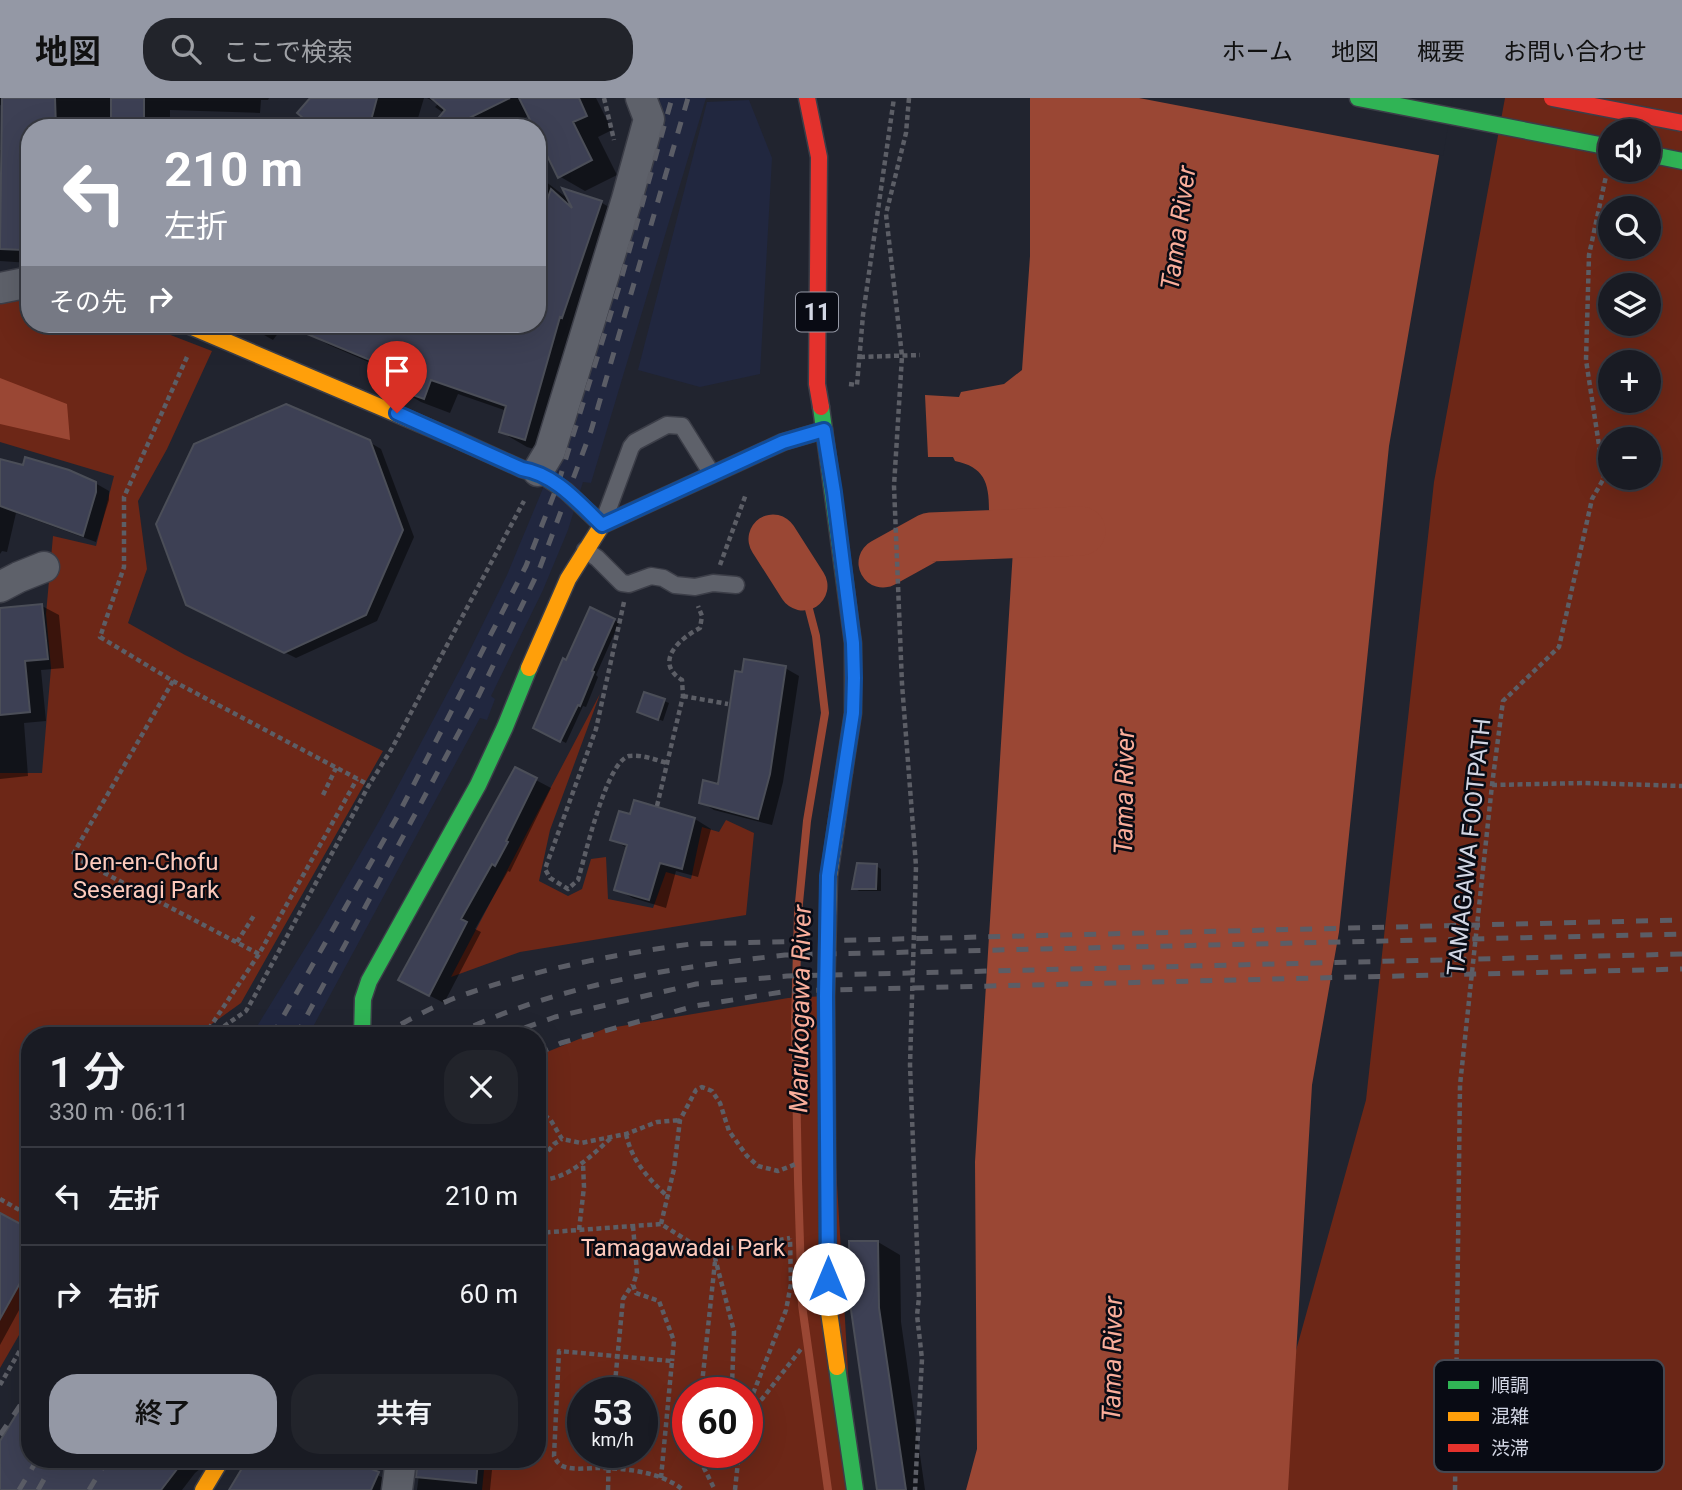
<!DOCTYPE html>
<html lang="ja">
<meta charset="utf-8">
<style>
:root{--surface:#191b23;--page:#22242b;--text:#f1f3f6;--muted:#9fa1a6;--line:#373941;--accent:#9498a5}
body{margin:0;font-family:Roboto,"Noto Sans JP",sans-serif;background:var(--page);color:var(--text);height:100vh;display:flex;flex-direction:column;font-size:26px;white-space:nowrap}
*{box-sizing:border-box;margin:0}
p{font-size:23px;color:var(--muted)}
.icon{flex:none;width:38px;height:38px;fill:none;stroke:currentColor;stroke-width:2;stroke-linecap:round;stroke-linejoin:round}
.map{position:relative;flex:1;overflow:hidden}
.panel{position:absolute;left:21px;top:929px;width:525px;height:441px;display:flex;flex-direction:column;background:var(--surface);border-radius:28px;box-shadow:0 7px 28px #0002,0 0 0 2px var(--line)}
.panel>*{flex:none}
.guide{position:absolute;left:21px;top:21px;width:525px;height:214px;border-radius:28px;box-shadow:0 7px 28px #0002,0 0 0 2px var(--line);background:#9498a5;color:#fff;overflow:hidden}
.tools{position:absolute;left:1598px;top:21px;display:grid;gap:14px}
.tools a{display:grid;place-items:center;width:63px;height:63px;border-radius:50%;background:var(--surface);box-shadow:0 7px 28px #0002,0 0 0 2px var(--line);font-size:35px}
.speed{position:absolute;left:567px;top:1279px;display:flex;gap:14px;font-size:35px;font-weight:700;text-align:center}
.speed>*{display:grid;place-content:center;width:91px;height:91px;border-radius:50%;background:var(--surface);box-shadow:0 7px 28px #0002,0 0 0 2px var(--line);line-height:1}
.speed small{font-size:18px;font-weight:400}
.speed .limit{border:10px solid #d22;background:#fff;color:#111}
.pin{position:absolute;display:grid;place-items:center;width:60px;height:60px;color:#fff;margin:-72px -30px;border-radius:50% 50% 50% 0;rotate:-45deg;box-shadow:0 0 7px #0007}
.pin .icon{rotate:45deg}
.me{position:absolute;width:77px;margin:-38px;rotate:0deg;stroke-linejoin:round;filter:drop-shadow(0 0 5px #0008)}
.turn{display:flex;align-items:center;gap:24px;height:147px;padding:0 28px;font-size:32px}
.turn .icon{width:91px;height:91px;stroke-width:2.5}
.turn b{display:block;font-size:49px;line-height:60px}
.then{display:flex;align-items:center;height:66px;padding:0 28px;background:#0003;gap:14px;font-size:26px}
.round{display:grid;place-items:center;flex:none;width:74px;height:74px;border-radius:28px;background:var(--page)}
.summary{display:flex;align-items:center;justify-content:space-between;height:119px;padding:0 28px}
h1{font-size:42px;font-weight:600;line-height:52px}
.primary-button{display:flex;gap:14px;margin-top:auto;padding:14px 28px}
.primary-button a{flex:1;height:80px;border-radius:28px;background:var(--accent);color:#111;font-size:28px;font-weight:600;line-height:80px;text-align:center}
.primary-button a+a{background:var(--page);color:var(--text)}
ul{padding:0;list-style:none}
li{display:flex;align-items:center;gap:21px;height:98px;padding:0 28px;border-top:2px solid var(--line)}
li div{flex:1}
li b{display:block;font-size:26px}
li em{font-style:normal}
header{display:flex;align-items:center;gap:42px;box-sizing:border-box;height:98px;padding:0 35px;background:var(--accent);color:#111}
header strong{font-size:33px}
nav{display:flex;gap:38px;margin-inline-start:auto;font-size:24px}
.search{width:490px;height:63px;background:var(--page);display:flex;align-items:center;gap:18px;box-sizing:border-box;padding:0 24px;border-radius:28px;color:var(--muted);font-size:26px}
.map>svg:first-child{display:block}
</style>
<header>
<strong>地図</strong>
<div class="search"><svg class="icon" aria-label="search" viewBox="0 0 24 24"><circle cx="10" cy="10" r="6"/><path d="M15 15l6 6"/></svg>ここで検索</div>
<nav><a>ホーム</a><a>地図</a><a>概要</a><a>お問い合わせ</a></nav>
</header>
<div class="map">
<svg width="1682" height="1392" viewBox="0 0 1682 1392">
<rect width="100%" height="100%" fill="#21242f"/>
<path fill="#21273f" d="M660,0H706L591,385L583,384L568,432L543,492L491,598L495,601L487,622L480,620L308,938H251L320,826L382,718L465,562L507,477L556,359L635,92Z
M749,2L772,60L760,276L700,289L638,272L707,4Z"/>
<path fill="#6d2717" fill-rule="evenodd" d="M1505,0H1682V1392H1257L1366,1002L1434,384ZM1610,33H1648V72H1610ZM1610,110H1648V149H1610ZM1610,187H1648V226H1610ZM1610,264H1648V303H1610ZM1610,341H1648V380H1610Z
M30,190V226H142L212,253L167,351L138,403L147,471L128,525L185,557L383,653L241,905L195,938H30V1218L0,1270V675H42L51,570L46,516L53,438L96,448L114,378L0,344V197Z
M600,596L550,732L539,783L568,798L582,791L591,761L606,759L608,801L653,810L666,774L691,781L702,729L719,734L726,722L754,735L746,817L520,854L451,879Z
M826,898L855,1392H482L485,1362H537V958L604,931L788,900ZM583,1295H642V1354H583ZM688,1295H747V1354H688Z"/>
<path fill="#9a4734" d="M1030,0H1449L1389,348L1339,834L1312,987L1288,1392H966L977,1351L975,1064L1014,436L989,412C989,384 984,369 955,363L953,359H928L925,297L959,299L961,294L1004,286L1022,272L1030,158Z
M0,280L67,306L70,342L0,326Z"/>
<path fill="#21242f" d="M1139,0H1453L1443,58Z"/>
<path fill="#0007" d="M0,0H269L268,2H261L260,15L170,12V30H30V165L0,163V52H2L3,8L0,7Z
M312,0H424L415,30H317Z
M427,0H596L612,32L598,39L617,77L585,93L559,78L530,17L505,30H433L445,16L435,9L438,6Z
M537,77L571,103L566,93L602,105L628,120L551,356L527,349L501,334L507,313L458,296L450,315L421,304L395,289L399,277L329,247L303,233L306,226H494L553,249L527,226H537Z
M245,226H285L273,242Z
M369,344L381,351L414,439L377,523L296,560L199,512Z
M0,363L95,385L109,393V402L96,444L16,415L7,454L2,453L0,456Z
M42,508L59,517L64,570L41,572L46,623L24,625L28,678L0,681V511Z
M614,522L619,525L596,577L598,579L586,609L583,608L566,645L535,629L567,564Z
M785,570L799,578L783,684L772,727L714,712L701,704L719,688L744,576Z
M664,603L669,605L663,623L644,616Z
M515,671L551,690L510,774L508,773L475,831L481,834L444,905L415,890Z
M636,704L695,721L711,731L698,779L676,773L666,810L633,800L616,791L627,750L612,741L632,718Z
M876,768L881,771V793H859L854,790Z
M0,1117L30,1133V1192L0,1247Z
M878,1144L900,1157L901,1224L925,1392H878Z
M0,1347L30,1362H211L195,1375L182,1392H0Z
M249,1362H346L396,1386V1392H312Z
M421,1362H493L490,1392H417Z"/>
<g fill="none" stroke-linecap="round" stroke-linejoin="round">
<path stroke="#9a4734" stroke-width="8" d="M812,482L803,488L816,538L825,615L807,723L798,815L795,925L798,1083L802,1207L828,1392"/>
<path stroke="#9a4734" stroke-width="49" d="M773,441L803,488
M883,465L930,439L1081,433"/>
</g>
<path fill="#3d4054" stroke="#4b4e58" stroke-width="2" d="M2,0H55L56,30H28L24,152L0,151Z
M111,0H144V30H111Z
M310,0H377L369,30H315L297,15Z
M431,0H510L469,20L480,30H430L445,12Z
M519,0H579L587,18L573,24L592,62L558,80L537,37V30H534Z
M562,90L602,103L562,220L560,219L525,342L499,334L506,308L431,282L424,301L393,290L399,274L283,226H537V130L551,91L572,110Z
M286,306L370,342L403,432L366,517L284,555L186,507L156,426L194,346Z
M25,359L69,372L96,384V394L83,438L0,408V361L23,367Z
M42,506L48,561L25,563L30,614L0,617V510Z
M590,509L615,521L592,573L594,574L580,608L578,607L560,644L533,630L563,560L566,562Z
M744,561L786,568L770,676L758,721L699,705L703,682L718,686L735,573L742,574Z
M644,594L665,601L658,622L637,614Z
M515,669L537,680L506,743L508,744L495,768L492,766L461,821L467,824L429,898L398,882Z
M634,702L695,720L682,771L660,765L649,802L614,792L627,747L610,742L619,713L630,716Z
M857,765L877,766L876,791H852Z
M0,1115L30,1131V1167L0,1221Z
M849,1143H878L879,1210L906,1392H877L850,1205Z
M30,1294V1362H184L161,1392H0V1343Z
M247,1362H350L379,1374L371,1392H229Z
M418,1362H478L476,1385L416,1379Z"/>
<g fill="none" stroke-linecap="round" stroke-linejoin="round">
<defs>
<path id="lane" d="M604,422L631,349L635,344L667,327L682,328L712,376
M585,452L597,460L622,485L629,486L651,478L663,480L675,487L695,489L713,485L736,487"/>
<path id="street" d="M0,190L30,184
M538,373L550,353L627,101L649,21L641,0
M0,489L19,479L44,469
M397,1392L401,1362"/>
<path id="fast" d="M1358,0L1610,49
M1648,56L1682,63
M821,309L853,545V615L844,674
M458,342L522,371L545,379L566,393L602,427
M362,938L363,901L369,883L478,687L505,629L529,570
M837,1269L855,1392"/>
<path id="slow" d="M185,226L458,342
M529,570L568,481L602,427L783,344L824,332
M837,1269L828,1207L826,898L829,778L844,674
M203,1392L221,1362"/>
<path id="jam" d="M807,0L819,59L817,286L821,309"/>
</defs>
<use href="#lane" stroke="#3c3e48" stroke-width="19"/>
<use href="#street" stroke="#3c3e48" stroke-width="33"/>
<use href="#fast" stroke="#3c3e48" stroke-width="19"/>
<use href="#slow" stroke="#3c3e48" stroke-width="19"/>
<use href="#jam" stroke="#3c3e48" stroke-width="19"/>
<path stroke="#5c5e66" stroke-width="4.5" stroke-dasharray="5 3.5" stroke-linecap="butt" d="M604,0L614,42
M909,0L906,35L886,116L902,258L894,388L902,586L916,768L910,967L919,1200L917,1217L922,1261L915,1392
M187,259L124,399V469L100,539L173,583L369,687
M860,259L920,257
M849,286L857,287L863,217L894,0
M720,467L746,396
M624,504L596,631L545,771L550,780L568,791L578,782C585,759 606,664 629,658C641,656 656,662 667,665
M173,583L72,758L259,856
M683,598L728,606
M1492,687L1585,685L1682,688
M323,697L336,670
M657,708L683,598L682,582C653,564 680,540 700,530L702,518L698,508
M237,844L255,816
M204,938L259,856L357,681
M210,938L246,913L254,899L369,687L391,652L524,403
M537,1013L550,1021L562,1041L581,1045L626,1036L657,1024L680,1022
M626,1036C632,1064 649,1081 669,1100
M537,1066L554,1046L562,1041
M537,1076L542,1082
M542,1082C570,1080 592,1057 612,1039
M537,1095L542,1082
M0,1101L30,1118
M661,1126L674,1071L680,1022L696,992L702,989L712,993L720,1005L729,1033L747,1058L758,1068L778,1073L796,1066
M633,1128L637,1175L633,1187L636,1195L659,1203L674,1243L672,1263
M579,1132L584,1089L583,1066
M537,1135L661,1126L715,1160L734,1233L732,1287L737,1295
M703,1152L742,1149L790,1140
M0,1287L30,1235
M614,1295L623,1201L632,1187
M701,1295L715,1164
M747,1311L786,1212L791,1186L790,1140
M747,1312L762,1301L801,1251
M696,1354L715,1392
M661,1380L672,1263L559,1253L554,1358C557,1364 559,1367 565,1369C575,1372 588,1370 598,1370C625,1370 662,1374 683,1392
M608,1392L609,1354
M735,1392L739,1354
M1455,1392L1460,987L1492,687L1503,603L1559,549L1592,401L1604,380L1586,262L1589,157L1606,78"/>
<use href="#lane" stroke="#5e616a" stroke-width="16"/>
<use href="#street" stroke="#5e616a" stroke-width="30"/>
<use href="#fast" stroke="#30b455" stroke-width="16"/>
<use href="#slow" stroke="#ff9f0a" stroke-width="16"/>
<use href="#jam" stroke="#e5322d" stroke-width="16"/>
<path stroke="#5b5d66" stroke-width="5" stroke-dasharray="12 12" stroke-linecap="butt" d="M272,938L397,719L526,468L558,386L619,189L672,0
M296,938L479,597L539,472L591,333L688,0
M380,938C410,921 440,904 472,894C543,870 617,856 691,846L1682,822
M452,938C557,886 671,870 785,857L1682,836
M502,938L555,919L696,886L787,878L1682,856
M537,956L561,945L695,908L788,893L1682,871
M0,1337L30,1293
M19,1392L37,1362
M38,1392L55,1362
M89,1392L107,1362"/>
<defs>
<path id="jam-bridge" d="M1552,0L1682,25"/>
</defs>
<use href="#jam-bridge" stroke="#3c3e48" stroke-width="19" stroke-linecap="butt"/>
<use href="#jam-bridge" stroke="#e5322d" stroke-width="16"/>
</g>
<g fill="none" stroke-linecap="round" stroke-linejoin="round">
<defs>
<path id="route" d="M397,315L522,371C555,376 579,405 602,427L783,344L824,332L834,394L853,545L854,580L853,615L828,778L826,898L828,1181"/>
</defs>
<use href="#route" stroke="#114b97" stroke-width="18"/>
<use href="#route" stroke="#1a73e8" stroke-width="12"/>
</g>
<g text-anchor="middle" stroke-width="5" stroke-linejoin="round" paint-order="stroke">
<rect fill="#090b14" stroke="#9699a6" stroke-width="2" x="796" y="194.5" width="42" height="39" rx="5"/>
<g font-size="23" font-weight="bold" fill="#d2d6e4">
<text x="817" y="222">11</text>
</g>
<g font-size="24" fill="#d2d6e4" stroke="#090b14">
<text transform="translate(1469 749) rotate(-84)" y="8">TAMAGAWA FOOTPATH</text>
</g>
<g font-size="24" fill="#fecabc" stroke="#090b14">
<text x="146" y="772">Den-en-Chofu<tspan x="146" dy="28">Seseragi Park</tspan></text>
<text x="683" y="1158">Tamagawadai Park</text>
</g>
<g font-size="26" font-style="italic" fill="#faae9b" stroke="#090b14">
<text transform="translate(1178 130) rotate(-82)" y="9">Tama River</text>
<text transform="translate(1124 694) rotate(-89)" y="9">Tama River</text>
<text transform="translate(800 911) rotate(-89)" y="9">Marukogawa River</text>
<text transform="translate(1112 1261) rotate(-89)" y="9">Tama River</text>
</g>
</g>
<rect x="1434" y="1262" width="230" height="112" rx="10" fill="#090b14" stroke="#454852" stroke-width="2"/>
<rect x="1448" y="1283" width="31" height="8" fill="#30b455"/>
<rect x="1448" y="1314" width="31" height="9" fill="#ff9f0a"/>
<rect x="1448" y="1346" width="31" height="8" fill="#e5322d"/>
<g font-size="19" fill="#d2d6e4">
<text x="1491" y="1294">順調</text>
<text x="1491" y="1325">混雑</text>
<text x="1491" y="1357">渋滞</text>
</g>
</svg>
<div class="tools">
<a><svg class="icon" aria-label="sound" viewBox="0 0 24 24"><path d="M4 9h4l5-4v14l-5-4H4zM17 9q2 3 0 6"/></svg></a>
<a><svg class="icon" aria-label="search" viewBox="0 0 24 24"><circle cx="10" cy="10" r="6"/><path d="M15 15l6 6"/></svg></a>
<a><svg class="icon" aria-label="layers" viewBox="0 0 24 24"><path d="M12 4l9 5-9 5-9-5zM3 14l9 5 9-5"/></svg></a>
<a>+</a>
<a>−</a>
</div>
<div class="speed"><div>53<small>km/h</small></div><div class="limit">60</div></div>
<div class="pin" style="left:397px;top:315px;background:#d93025"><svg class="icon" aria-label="arrive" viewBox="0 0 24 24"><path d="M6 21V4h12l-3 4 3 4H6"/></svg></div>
<svg class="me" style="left:828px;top:1181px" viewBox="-20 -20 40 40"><circle r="19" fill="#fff"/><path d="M0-13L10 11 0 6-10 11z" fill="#1a73e8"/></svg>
<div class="guide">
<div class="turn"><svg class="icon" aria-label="left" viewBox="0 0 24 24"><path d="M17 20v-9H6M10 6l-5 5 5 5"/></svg><div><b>210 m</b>左折</div></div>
<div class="then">その先<svg class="icon" aria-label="right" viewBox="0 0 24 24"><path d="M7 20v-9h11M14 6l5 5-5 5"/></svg></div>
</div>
<section class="panel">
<div class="summary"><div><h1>1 分</h1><p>330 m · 06:11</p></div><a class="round"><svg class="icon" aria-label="close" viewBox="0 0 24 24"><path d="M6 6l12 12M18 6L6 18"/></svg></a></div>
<ul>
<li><svg class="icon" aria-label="left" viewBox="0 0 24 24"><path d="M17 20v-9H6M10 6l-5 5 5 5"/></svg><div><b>左折</b></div><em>210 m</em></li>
<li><svg class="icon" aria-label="right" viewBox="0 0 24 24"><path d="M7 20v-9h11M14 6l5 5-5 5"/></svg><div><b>右折</b></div><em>60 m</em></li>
</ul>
<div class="primary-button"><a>終了</a><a>共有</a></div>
</section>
</div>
